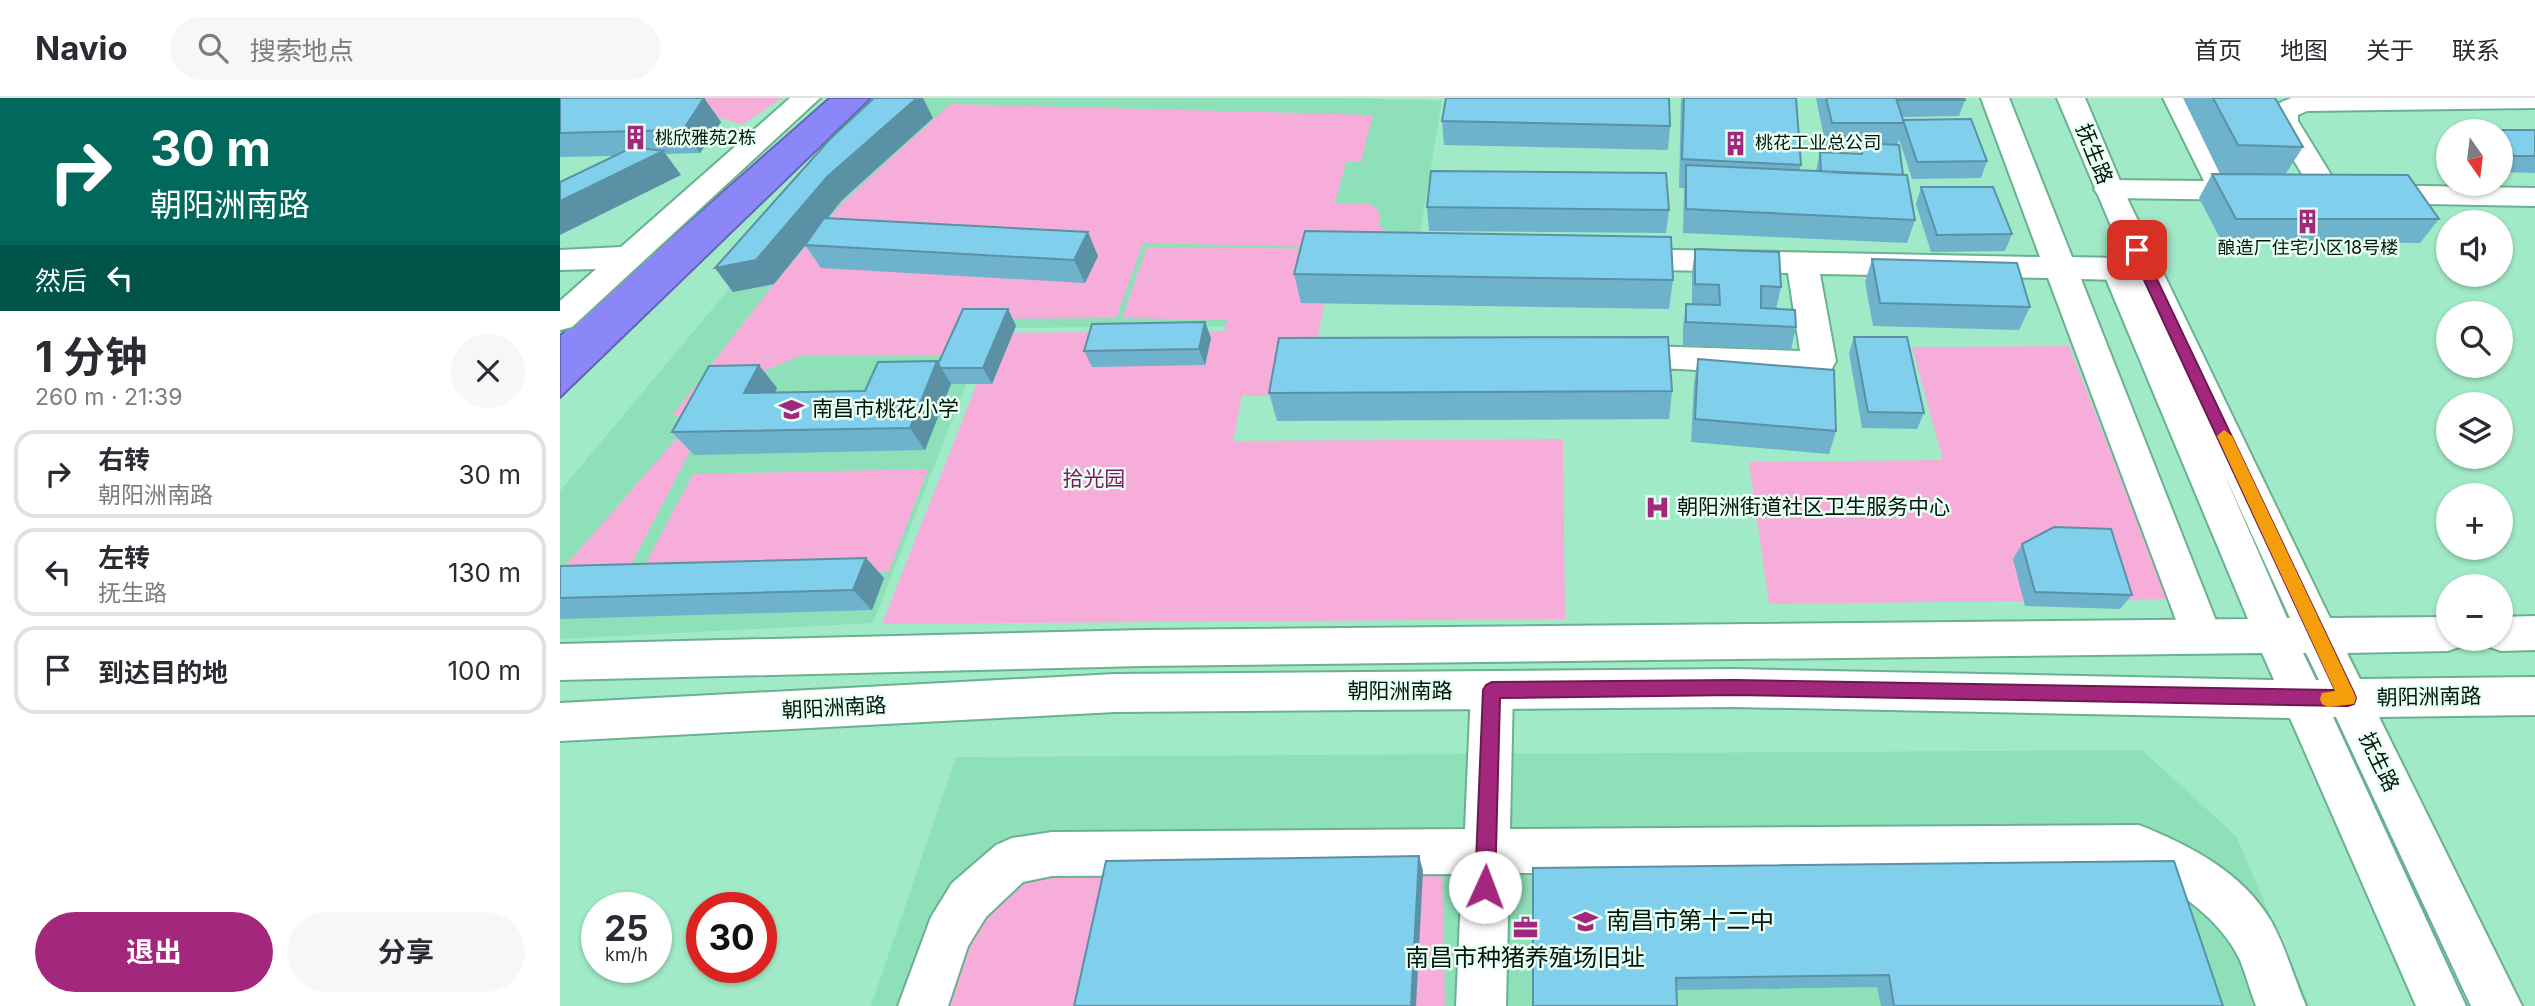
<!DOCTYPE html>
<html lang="zh">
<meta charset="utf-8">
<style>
:root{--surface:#fff;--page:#f7f7f7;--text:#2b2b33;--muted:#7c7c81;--line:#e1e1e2;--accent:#a3287d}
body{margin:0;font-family:Inter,"Noto Sans SC",sans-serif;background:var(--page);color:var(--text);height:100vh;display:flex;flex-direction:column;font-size:26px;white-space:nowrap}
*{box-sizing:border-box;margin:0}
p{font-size:23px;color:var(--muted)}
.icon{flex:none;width:38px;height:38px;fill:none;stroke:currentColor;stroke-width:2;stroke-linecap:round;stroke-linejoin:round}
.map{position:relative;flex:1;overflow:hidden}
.panel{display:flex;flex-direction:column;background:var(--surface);width:560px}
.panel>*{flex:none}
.banner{background:#00695c;color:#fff;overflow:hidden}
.needle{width:46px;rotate:166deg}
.buttons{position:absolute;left:1876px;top:21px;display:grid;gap:14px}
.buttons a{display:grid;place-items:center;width:77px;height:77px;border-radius:50%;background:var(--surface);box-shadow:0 2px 5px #0004;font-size:35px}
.speed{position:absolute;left:21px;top:794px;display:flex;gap:14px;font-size:35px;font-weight:700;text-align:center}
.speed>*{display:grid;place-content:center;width:91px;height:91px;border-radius:50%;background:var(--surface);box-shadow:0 2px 5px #0004;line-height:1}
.speed small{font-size:18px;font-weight:400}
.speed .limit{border:10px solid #d22;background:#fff;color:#111}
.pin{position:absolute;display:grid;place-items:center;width:60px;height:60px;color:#fff;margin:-30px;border-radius:14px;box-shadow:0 4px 10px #0006}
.me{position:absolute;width:77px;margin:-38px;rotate:2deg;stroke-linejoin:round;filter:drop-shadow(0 0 5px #0008)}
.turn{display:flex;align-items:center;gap:24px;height:147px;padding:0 35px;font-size:32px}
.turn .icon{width:91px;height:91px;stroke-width:2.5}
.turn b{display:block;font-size:49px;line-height:60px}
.then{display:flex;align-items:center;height:66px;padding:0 35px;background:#0003;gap:14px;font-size:26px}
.round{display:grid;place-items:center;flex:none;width:74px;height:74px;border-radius:37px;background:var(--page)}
.headline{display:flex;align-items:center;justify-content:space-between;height:119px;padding:0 35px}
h1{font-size:42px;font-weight:700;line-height:52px}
.button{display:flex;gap:14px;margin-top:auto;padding:14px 35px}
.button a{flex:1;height:80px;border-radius:42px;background:var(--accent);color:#fff;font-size:28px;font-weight:700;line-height:80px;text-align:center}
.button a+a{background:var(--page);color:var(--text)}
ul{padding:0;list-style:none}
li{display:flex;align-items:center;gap:21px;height:88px;margin:0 14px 10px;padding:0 21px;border:4px solid var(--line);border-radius:21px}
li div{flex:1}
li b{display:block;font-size:26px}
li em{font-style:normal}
header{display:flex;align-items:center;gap:42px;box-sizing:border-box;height:98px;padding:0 35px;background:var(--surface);border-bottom:2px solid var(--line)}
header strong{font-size:33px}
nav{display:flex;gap:38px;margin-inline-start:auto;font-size:24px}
.search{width:490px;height:63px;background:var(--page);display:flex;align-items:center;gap:18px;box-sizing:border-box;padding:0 24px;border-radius:38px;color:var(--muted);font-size:26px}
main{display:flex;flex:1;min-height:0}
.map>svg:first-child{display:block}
</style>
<header>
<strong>Navio</strong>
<div class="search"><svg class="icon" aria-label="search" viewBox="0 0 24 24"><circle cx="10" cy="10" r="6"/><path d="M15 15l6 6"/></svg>搜索地点</div>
<nav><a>首页</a><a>地图</a><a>关于</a><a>联系</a></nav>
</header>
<main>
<section class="panel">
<div class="banner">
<div class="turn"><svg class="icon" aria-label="right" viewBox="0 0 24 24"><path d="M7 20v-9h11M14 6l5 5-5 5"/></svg><div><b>30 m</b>朝阳洲南路</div></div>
<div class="then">然后<svg class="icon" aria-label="left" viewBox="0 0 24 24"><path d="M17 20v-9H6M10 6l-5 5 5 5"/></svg></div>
</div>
<div class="headline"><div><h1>1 分钟</h1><p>260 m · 21:39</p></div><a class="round"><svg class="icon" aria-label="close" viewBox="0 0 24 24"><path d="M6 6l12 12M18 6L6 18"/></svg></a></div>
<ul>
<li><svg class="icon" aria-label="right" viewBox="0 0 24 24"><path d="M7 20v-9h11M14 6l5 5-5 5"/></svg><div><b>右转</b><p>朝阳洲南路</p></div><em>30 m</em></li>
<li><svg class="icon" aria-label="left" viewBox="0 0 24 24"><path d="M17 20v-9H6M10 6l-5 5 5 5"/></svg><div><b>左转</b><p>抚生路</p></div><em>130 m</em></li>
<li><svg class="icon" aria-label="arrive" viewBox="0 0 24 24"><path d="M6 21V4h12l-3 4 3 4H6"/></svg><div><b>到达目的地</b></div><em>100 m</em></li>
</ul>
<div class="button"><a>退出</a><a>分享</a></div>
</section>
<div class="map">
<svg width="1975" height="908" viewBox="0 0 1975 908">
<rect width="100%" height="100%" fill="#a1eac7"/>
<path fill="#8ee0b9" d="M329,0H789L882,3L857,152L739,150L721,228L428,230L313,525L0,541V393Z
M1582,652L1676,738L1750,908H311L396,659Z"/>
<path fill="#f6add9" d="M109,0H222L182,27L108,2Z
M390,6L813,17L801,64H786L775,105L810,106L820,114L819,128L846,151L583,145L556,220L411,221L391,258H241L164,288L64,480L0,474L135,319L112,318L209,192L285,102Z
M587,149L776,151L756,247H720L708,298H682L673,343L1003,341L1005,521L322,526L437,235L664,233L667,222L562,220Z
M1509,248L1608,501L1209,506L1189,364L1383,362L1352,249Z
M368,371L329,474L78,480L133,376Z
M882,766L885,908H386L399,851L463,769Z"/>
<path fill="#8c87f9" stroke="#6265b2" stroke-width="2" d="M269,0H311L0,300V237Z"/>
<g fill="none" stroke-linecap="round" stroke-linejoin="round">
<defs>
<path id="minor" d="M230,0H260L12,229L0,232V203L36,171L0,172V152L61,149Z
M1421,0H1449L1512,159L1558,160L1569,163L1574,171L1569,179L1558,182L1521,181L1662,538L1656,550L1642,555L1628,550L1622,538L1488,180L1260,176L1276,263L1271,272C1223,286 1169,273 1120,271C1095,270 1068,275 1044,268L1039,259L1044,250L1056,247L1240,253L1228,175L1060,171L1049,168L1044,161L1049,154L1060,151L1480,159Z
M1603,0H1631L1673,83L1707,86L1711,93L1707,100L1696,102L1549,100L1539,98L1534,91L1539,84L1549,82L1644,83Z
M1731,0H1975V10L1747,13L1738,17V23L1773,80L1768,86L1758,89L1748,86L1710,23C1710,7 1718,6 1731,0Z
M1809,87L1975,90V108L1809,105L1798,103L1794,96L1798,89Z
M932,573L947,579L953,592L950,731L1579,727C1630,747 1683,775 1711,823C1726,850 1734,880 1746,908H1696C1690,893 1686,877 1680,862C1659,819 1617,792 1576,771L949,775L946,908H896L902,776L492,778L463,784L426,819L408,848L388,908H338L371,819L392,785L436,747L452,740L492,734L905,731L911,592L917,579Z"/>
<path id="major" d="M1497,0H1525L1569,104L1770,520L1888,519V541H1906L1902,548L1888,553L1787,555L1800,581L1975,579V617L1819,619L1962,908H1911L1776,619H1773L1906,908H1856L1730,620L1174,609L555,614L0,643V605L555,576L1174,571L1714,582L1702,555L584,568L0,582V546L584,532L1688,521L1541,169L1546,162L1557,158L1565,161ZM1662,371L1730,520H1727ZM1743,555H1746L1759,582H1756Z
M1975,518V552L1941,553L1927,548L1923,541H1941V519Z"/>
</defs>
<use href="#minor" stroke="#69b190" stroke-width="4"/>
<use href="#major" stroke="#69b190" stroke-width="4"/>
<use href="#minor" fill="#fff" fill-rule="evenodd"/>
<use href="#major" fill="#fff" fill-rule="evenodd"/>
</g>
<path fill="#6eb2cb" d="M0,0H144L161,24L140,55L106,56L121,77L56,58L0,59Z
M1121,0H1236L1241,67L1239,73H1256L1260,54L1298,56L1300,49H1266L1256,0H1404L1405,2L1399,18L1342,19L1343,23L1427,63L1421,80L1352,81L1339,41L1337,47L1343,77L1355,122L1347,145L1123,135L1124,90H1119Z
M1623,0H1715L1743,49L1725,77L1879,121L1860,145L1662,144L1639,100L1652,76H1660Z
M373,20L282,102L268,120L538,158L525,185L261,170L245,147L214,186L173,194L155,170Z
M882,23L1110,28L1108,52L884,47Z
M1934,32H1975V75L1941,74V33H1933Z
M1361,89L1452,136L1445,153L1371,154L1356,106Z
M867,109L1109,112L1106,135L869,133Z
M1135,151L1221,189L1216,211L1236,229L1231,252L1123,247V229L1126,206H1132V174Z
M1312,161L1470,209L1459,232L1313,228L1305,184Z
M734,176L1113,182L1109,211L741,205Z
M448,211L456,228L432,286H391L365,352L134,357L112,334L217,290L215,295L305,293L378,266Z
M645,224L651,240L645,267L532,269L524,253Z
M1294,239L1364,315L1357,331L1302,330L1289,255Z
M1138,261L1276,333L1269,356L1131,344L1134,284Z
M1112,293L1109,321L717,323L709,295Z
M1462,446L1572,497L1560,511L1465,508L1453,461Z
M306,460L324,480L312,512L0,521V468Z
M973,770L1663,908H1321L1317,889L1116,892Z"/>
<path fill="#5a91a5" d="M144,0L161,24L140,55L123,32Z
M357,0H363L373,20L282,102L214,186L173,194L155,170L267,79Z
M103,53L121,77L0,137V103Z
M528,134L538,158L525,185L514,162Z
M448,211L456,228L432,286L423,270Z
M645,224L651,240L645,267L639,251Z
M377,263L391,286L365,352L350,330Z
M199,267L217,290L203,318L184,295Z
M306,460L324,480L312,512L293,492Z
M859,758L863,773L856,908H851Z"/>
<path fill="#80cfec" stroke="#5a91a5" stroke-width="2" d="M0,0H144L123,32L0,35Z
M314,0H357L267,79L196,162L155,170L270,41Z
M886,0H1109L1110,28L882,23Z
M1124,0H1236L1241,67L1122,61Z
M1266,0H1336L1344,25H1272Z
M1337,0H1404L1405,2H1338Z
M1653,0H1715L1743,49L1678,47Z
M1411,21L1427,63L1357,64L1343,22Z
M1934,32H1975V58H1954L1941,41V33H1935Z
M1301,45L1339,47L1343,77L1261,74L1260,54L1302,56Z
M73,49L103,53L0,103V84Z
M1126,67L1347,77L1355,122L1126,111Z
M871,73L1106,75L1109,112L867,109Z
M1652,76L1848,77L1879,121H1676Z
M1361,89H1433L1452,136L1377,137Z
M264,120L528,134L514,162L245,147Z
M745,133L1111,139L1113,182L734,176Z
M1135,151L1219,154L1221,189L1201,188V210L1235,212L1236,229L1126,224V206L1160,207L1159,187L1135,186Z
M1312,161L1457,165L1470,209L1320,205Z
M403,211H448L423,270H381L378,266Z
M645,224L639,251L524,253L532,226Z
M1108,239L1112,293L709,295L719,240Z
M1294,239H1347L1364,315L1308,314Z
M1138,261L1274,272L1276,333L1135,321Z
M377,263L350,330L112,334L149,268L199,267L184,295L305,293L318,264Z
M1494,429L1551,431L1572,497L1475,494L1462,446Z
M306,460L293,492L0,500V468Z
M859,758L851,908H514L546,763Z
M1614,763L1663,908H1334L1329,877L1116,880L1117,908H973V770Z"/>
<path fill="#a3287d" stroke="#6a1a51" stroke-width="2" d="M1577,148L1583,152L1794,595L1796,600L1794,606L1788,608L1174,597L940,600L935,789L932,795L925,798L918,795L915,789L923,592L926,587L932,584L1174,582L1775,592L1570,152Z"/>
<path fill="#f59e0b" d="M1664,332L1672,338L1794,595L1796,600L1794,606L1768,609L1762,606L1760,601L1762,595L1775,593L1657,338Z"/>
<defs>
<symbol id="building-bare" viewBox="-9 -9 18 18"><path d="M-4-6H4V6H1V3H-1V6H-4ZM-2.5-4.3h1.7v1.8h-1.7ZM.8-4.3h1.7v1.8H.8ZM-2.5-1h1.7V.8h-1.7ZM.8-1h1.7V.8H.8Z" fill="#a3287d" stroke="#eafff4" stroke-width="2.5" paint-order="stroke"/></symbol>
<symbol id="school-bare" viewBox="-9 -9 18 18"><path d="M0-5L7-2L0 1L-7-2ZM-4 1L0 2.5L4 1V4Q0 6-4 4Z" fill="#a3287d" stroke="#eafff4" stroke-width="2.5" paint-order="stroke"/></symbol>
<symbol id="hospital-bare" viewBox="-9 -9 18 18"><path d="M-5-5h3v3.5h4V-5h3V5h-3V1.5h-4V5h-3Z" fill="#a3287d" stroke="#eafff4" stroke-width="2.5" paint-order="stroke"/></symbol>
<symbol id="office-bare" viewBox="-9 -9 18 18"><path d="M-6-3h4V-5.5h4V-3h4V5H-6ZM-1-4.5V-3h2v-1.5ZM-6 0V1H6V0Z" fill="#a3287d" stroke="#eafff4" stroke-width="2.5" paint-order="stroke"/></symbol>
</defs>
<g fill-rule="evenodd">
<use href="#building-bare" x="58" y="22" width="35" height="35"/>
<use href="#building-bare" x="1158" y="28" width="35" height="35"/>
<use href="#building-bare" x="1730" y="106" width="35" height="35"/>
<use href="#school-bare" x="214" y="294" width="35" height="35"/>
<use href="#hospital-bare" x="1080" y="392" width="35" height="35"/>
<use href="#school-bare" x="1008" y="806" width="35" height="35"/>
<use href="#office-bare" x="948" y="812" width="35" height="35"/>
</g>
<g text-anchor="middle" stroke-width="5" stroke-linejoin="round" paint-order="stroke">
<g font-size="18" fill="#00160b" stroke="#eafff4" text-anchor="start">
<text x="95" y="46">桃欣雅苑2栋</text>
<text x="1195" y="51">桃花工业总公司</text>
<text x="1748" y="156" text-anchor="middle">酿造厂住宅小区18号楼</text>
</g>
<g font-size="21" fill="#00160b" stroke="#eafff4">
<text transform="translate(1534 56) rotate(68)" y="7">抚生路</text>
<text x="840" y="600">朝阳洲南路</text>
<text transform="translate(1869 599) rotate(-1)" y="7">朝阳洲南路</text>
<text transform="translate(274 610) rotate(-3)" y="7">朝阳洲南路</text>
<text transform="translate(1819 664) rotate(64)" y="7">抚生路</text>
</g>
<g font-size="21" fill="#00160b" stroke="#eafff4" text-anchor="start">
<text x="252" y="318">南昌市桃花小学</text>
<text x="1117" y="416">朝阳洲街道社区卫生服务中心</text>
</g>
<g font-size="21" fill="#801962" stroke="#eafff4">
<text x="534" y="388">拾光园</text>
</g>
<g font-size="24" fill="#00160b" stroke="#eafff4" text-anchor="start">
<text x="1046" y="831">南昌市第十二中</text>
<text x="965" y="868" text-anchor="middle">南昌市种猪养殖场旧址</text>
</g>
</g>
</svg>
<div class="buttons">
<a><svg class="needle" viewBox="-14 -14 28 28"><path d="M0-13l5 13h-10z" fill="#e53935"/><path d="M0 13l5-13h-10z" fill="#7c7c81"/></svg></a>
<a><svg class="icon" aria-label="sound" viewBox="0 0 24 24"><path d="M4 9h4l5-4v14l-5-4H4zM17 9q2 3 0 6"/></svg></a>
<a><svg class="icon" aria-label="search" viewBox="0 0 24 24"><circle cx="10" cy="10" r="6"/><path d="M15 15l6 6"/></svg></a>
<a><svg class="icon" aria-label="layers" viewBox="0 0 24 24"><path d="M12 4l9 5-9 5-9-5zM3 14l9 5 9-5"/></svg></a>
<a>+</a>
<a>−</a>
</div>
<div class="speed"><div>25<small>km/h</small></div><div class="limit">30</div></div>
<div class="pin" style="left:1577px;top:152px;background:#d93025"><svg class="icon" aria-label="arrive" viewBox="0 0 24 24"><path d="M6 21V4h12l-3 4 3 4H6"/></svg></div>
<svg class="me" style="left:925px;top:789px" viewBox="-20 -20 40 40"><circle r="19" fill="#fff"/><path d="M0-13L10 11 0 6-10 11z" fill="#a3287d"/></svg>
</div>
</main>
